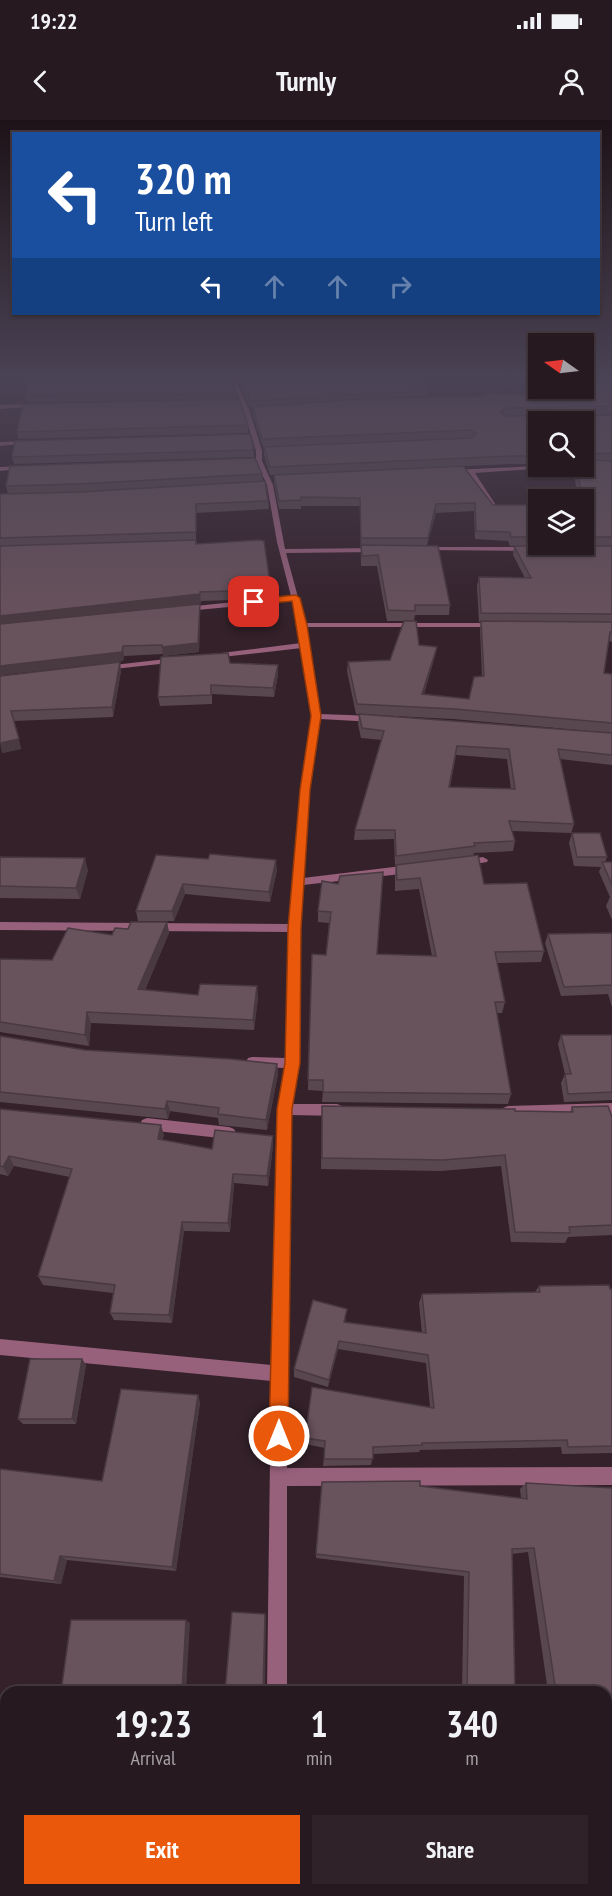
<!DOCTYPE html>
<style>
:root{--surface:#271920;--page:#2f2229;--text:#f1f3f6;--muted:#a4a0a5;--line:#43383e;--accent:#ea580c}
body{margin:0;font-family:"PT Sans Narrow",sans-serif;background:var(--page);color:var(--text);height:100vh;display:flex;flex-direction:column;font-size:22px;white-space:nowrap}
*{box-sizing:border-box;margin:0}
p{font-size:20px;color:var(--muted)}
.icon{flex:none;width:33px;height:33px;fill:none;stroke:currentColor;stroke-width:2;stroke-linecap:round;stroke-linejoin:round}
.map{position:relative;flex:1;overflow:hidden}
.panel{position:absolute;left:0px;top:1566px;width:612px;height:210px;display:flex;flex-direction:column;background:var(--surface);border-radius:18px 18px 0 0;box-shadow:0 2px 4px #0004,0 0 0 2px var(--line)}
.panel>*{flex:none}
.guide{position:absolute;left:12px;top:12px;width:588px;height:183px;border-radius:0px;box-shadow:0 2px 4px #0004,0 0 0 2px var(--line);background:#1a4fa0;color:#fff;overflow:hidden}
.needle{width:39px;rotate:284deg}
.buttons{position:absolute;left:528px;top:213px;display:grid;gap:12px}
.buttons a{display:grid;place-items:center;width:66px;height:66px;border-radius:0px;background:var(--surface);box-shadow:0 2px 4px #0004,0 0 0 2px var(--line);font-size:30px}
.pin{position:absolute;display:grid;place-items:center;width:51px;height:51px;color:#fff;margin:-26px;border-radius:12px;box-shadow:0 3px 9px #0006}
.me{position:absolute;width:66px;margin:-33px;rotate:0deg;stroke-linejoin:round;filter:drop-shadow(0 0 4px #0008)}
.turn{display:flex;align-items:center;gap:21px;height:126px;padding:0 24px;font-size:27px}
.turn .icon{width:78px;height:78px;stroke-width:2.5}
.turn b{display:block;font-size:42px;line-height:51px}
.lanes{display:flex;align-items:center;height:57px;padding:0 24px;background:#0003;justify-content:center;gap:30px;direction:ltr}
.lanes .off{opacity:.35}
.eta{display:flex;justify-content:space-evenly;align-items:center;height:102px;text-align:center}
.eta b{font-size:36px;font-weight:600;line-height:42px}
.primary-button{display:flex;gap:12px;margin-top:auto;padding:12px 24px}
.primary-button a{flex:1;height:69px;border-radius:0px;background:var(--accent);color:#fff;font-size:24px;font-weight:600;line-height:69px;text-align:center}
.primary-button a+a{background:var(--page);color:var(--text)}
.status{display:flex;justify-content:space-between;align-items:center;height:42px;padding:0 30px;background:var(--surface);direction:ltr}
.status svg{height:16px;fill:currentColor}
header{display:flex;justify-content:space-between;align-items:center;height:78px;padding:0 24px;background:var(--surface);font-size:27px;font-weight:600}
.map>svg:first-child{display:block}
</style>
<div class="status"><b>19:22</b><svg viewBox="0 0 49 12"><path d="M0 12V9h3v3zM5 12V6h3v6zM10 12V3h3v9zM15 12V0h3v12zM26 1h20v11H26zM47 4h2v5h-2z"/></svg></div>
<header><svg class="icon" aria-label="back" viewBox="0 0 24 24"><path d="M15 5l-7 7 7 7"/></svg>Turnly<svg class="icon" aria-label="person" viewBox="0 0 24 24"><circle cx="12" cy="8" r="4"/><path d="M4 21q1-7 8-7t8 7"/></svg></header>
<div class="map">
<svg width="612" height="1776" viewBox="0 0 612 1776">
<rect width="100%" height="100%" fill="#34212a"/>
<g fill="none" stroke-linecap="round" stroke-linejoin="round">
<path fill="#97607b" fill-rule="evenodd" d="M231,258H235L250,292L262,331V341L273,365L285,429L377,428L380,430L377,432L286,433L305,503H496L500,505L496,507H306L320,594L375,596L379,599L375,602L320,599L310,670L303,758L410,745L415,749L410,753L303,765C297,838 303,911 292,984H337L342,986L344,990L342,994L337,996L291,995L287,1348L612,1347V1365L287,1366V1572H267L271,1261L0,1235V1219L271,1245L278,989L285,948L252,947L248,946L246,942L248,938L252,937L286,938L288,812L0,810V802L289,804L300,670L312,596L302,528L213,538L209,536L213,534L301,523L292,481L186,491L182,489L186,487L291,476L277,422L267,365L256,341V331L244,292Z
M0,285L38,284L41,286L0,289Z
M0,322L29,321L32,323L0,326Z
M538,346H577L475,353L499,390L496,392L493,390L469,353L452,354L449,352L452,350Z
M0,347L24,346L27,348L0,351Z
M425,427H530L533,429L530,431L423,430L422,429Z
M175,538H178V542L105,550L101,548L105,546Z
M483,737L488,740L487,742L463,746L458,743L463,740Z
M612,983V995L508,998L503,996L501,992L503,988L508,986Z
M147,998L229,1007L234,1009L236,1013L234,1017L229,1019L147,1010L142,1008L140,1004L142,1000Z
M606,1616H612V1636H606Z
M0,1761L6,1762V1770H28L31,1776H0Z
M265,1770H287V1776H265Z"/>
</g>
<path fill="#59474f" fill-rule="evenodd" d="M612,258V294L504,296L612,295V522L609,521L604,553L612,554V613L453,599L356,594L347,551L348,542L390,540L404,501H387L377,446H361L360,386H301V389H279L274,363V355L493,385H538V424H584V380H578V377L573,349V346H584V302H538V344H510L270,355L264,335V327L471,318L263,327L253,295V287L250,288L241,265V259L428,270L427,276L395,278L485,276V274L549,276L548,268H584ZM474,391L475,419L508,421L510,426H514L513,435L525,458L479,457L477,466L479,502H481L480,510L482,556L469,579L424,574L435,536L437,527L419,525L414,501L415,495H449L450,485L427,425L436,393Z
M236,273L237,279L26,282L25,276Z
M248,305V313L19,319L17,312Z
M253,324L254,337L14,344L12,337Z
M262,354L263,361L81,372L8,374L6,366Z
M0,374L268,381L269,389L196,393V424L270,463V472L230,473L231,480L201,481V483L185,485L200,484V493L199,532L163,536V534L124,536L123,541L0,555Z
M230,543L278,554L274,577L212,574V584L160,586L158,577Z
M121,551L113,597L14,601L21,629L2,633L0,556Z
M359,594L612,613V645L560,639L574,704L571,713L512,711L515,721L513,731L474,733L473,736L484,764L544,831L541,842L497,843L505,882L502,893H497L511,974L508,984L322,982L323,971L308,970L312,834L326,835L329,803L318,802V791L322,761L377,834L432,836L419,769L395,771V756L396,745L430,741L395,745L394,719L354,720L355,710L382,620L361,618L358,604ZM456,635L507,639L511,669L450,667Z
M572,713L607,737L605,742H612V800L606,786L610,777L599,752L601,747L574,746L569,723Z
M156,735L277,750L270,782L185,774L174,801H138L136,791Z
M0,737L88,750L80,779L0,778Z
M167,802L169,813L145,870L198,875L258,877L254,910L91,903L89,926L0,912V839L52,840L112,815L128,809Z
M612,813V887L608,874L561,876L545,823L548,814Z
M561,915H612V980L564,982L561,963L565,954L558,924Z
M0,916L85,930L277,944L278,954L267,1010L219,1005L218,998L170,991L168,999L0,982Z
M322,986L570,992L572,987L612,997V1115L568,1117L565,1123L511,1122L501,1046L441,1051L321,1049Z
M0,989L164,1015L162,1020L212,1029L273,1016V1026L268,1066L234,1063L230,1112L184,1111L172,1203L114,1200L110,1193L113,1173L43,1165L38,1156L70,1057L14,1046L8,1056L0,1054Z
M539,1166L612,1169V1333L562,1334L561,1327L420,1330L419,1332L373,1334L371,1345L323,1346L325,1328L305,1324V1318L430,1287L426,1243L338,1229L328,1267L294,1257V1249L346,1198L345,1202L422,1213L419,1183L422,1174L535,1172Z
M82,1239L86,1245L76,1304H23L18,1299Z
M198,1275L200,1283L176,1451L67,1440L61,1464L0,1457V1349L102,1361Z
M322,1362L420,1366L521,1378L520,1369L526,1363L612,1368V1592L606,1591V1572H548L528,1432L512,1434L515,1572H474L462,1570L464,1456L316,1438Z
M606,1633L612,1635V1759L606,1685Z
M416,1770H586L578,1775L579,1776H416Z"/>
<path fill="#493940" d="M505,288L504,296L500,292Z
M436,384V393L427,426L428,418Z
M200,472L201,483L0,505V496Z
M200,484V493L199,532L163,536L162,527Z
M123,526L124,536L123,541L0,555V546Z
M437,527L435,536L421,583L422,574Z
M120,542L121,551L113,597L112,587Z
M278,545V554L274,577L273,568Z
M14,601L21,629L2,633L0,623Z
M85,738L88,750L80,779L76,768Z
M276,740L277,750L270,782L269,772Z
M183,764L185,774L174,801L172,791Z
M167,802L169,813L140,880L138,869Z
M257,866L258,877L254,910L253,900Z
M87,892L91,903L89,926L85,915Z
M277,944L278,954L267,1010L266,1000Z
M167,981L170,991L168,999L165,989Z
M161,1005L164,1015L160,1029L158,1019Z
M273,1016V1026L268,1066L267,1056Z
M9,1036L14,1046L8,1056L3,1047Z
M233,1054L234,1063L230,1112L228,1103Z
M182,1102L184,1111L172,1203L169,1195Z
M339,1221L338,1229L328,1267L329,1260Z
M82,1239L86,1245L76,1304L72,1299Z
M198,1275L200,1283L176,1451L172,1447Z
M60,1436L67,1440L61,1464L54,1461Z
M265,1494L266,1497L265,1572H263Z
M186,1500L190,1503L186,1572H182Z"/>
<path fill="#68525c" stroke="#493940" stroke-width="1.5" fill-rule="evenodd" d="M29,258H230L236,273L25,276Z
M259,258H417L428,270L250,281L241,259Z
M584,258H612V286L505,288L500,292L504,296L612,295V333L586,334L584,335V302H538V336H511L270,347L264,327L471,318L476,314L471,310L262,319L253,287L360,279L487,276L485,274L493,273L551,276L550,271L554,270L553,268H584Z
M239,279L248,305L17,312L23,284Z
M250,314L253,324V330L12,337L15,321Z
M255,338L262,354L80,364L6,366L10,346Z
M584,339L612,341V417H584V380H579V376H582L576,346H584Z
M463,346L493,385H538V417H511L510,412L476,411L475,383L436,384L428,418H361L360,378L301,377V380L279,381L274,355Z
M265,361L268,381L196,384V412L0,418V374L80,372Z
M196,420V424L260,420L264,421L270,463L229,464L230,471L200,472V474L0,496V426Z
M361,425L438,426L450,485H415V491L388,490L378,435L362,436Z
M514,426H612V494L481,493L479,457L531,458Z
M200,484L198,523L162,527V525L123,526L122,532L0,546V504Z
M404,501H416L419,525L437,527L422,574L469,579L474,557L484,556L481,501L612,502V512H610L604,553L612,554V603L455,589L357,584L348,542L390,540Z
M228,533L230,543L278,545L273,568L211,565V575L158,577L161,537Z
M120,542L112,587L11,591L19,619L0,623V556Z
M359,594L612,613V635L558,629L574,704L509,701L515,721L474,723L475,726L396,736L395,710H355L384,611L362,608ZM457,626L509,629L515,669L449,667Z
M572,713H600L607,737H577Z
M210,734L276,740L269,772L183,764L172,791H136L156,735L208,739Z
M478,735L484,764L527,763L544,831L495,832L505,882H495L511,974L323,972V960H308L312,834L326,835L331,792L318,791L322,761L338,764L340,756L383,752L377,834L436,836L420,758L397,760L396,745Z
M0,737L85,738L76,768L0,766Z
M602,742H612V765Z
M131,802H167L138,869L198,875L200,864L257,866L253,900L87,892L85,915L0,902V839L52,840L68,808L112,815L115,808L128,809Z
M612,813V866V865L564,867L548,814Z
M561,915H612V972L568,974L565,954H571Z
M0,916L85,930L231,939L277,944L266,1000L218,994L219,988L167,981L165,989L0,972Z
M322,986L515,989V991L573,992L572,987L608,986L612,997V1105L569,1107L570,1113L515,1112L505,1035L443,1040L322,1038Z
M0,989L161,1005L158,1019L212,1029L215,1010L273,1016L267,1056L233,1054L228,1103L182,1102L169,1195L110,1193L115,1165L38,1156L72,1049L9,1036L3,1047L0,1046Z
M609,1165L610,1169H612V1326L568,1327L567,1320L422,1323V1325L373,1327V1339H324L325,1321L305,1318L312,1267L434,1288L428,1235L339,1221L329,1260L294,1249L313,1180L347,1189L344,1202L426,1213L422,1174L540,1172L539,1166Z
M30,1239H82L72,1299H18Z
M121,1269L198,1275L172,1447L60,1436L54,1461L0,1454V1349L102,1361Z
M420,1361V1366L527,1379L526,1363L612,1368V1591L606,1590V1572H556L534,1428L512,1429L515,1572H484L467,1569L469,1452L316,1434L322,1362Z
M232,1492L265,1494L263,1572H225Z
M71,1500H186L182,1572H61Z
M0,1576L6,1578V1710L0,1708Z
M304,1770H376V1776H304Z
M419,1770H586V1776L578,1775L579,1776H419Z"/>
<linearGradient id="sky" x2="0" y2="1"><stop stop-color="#1d1217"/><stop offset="0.51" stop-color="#4a4355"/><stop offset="1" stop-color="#4a4355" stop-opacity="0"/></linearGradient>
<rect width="612" height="506" fill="url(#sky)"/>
<path fill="#ea580c" stroke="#983908" stroke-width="1.5" d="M296,475L300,478L307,505L321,596L310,670L301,808L300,943L292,989L288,1316L286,1323L279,1325L272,1323L269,1316L277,989L285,943L288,808L300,670L311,596L292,481L254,485L249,482L254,479Z"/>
</svg>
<div class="buttons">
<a><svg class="needle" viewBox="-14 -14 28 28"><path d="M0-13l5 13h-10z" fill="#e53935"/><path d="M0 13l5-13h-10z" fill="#a4a0a5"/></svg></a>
<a><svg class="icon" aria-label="search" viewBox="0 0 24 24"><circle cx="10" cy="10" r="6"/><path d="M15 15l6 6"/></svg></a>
<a><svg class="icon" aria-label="layers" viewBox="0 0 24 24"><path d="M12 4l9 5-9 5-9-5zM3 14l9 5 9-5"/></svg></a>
</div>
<div class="pin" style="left:254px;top:482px;background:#d93025"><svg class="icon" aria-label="arrive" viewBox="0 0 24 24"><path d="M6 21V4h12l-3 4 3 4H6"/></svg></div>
<svg class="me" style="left:279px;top:1316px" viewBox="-20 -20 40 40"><circle r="17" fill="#ea580c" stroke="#fff" stroke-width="3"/><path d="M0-11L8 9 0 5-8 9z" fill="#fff"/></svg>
<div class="guide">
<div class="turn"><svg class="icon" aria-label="left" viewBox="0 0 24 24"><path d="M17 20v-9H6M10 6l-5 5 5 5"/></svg><div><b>320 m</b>Turn left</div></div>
<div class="lanes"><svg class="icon" aria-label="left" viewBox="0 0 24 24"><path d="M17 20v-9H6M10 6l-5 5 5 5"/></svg><svg class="icon off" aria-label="ahead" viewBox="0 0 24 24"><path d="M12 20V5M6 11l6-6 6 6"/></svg><svg class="icon off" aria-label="ahead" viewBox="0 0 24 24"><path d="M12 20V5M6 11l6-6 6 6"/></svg><svg class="icon off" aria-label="right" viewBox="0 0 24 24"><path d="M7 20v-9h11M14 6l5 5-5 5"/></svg></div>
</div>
<section class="panel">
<div class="eta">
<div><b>19:23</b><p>Arrival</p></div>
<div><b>1</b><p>min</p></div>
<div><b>340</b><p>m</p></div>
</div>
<div class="primary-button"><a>Exit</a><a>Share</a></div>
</section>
</div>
